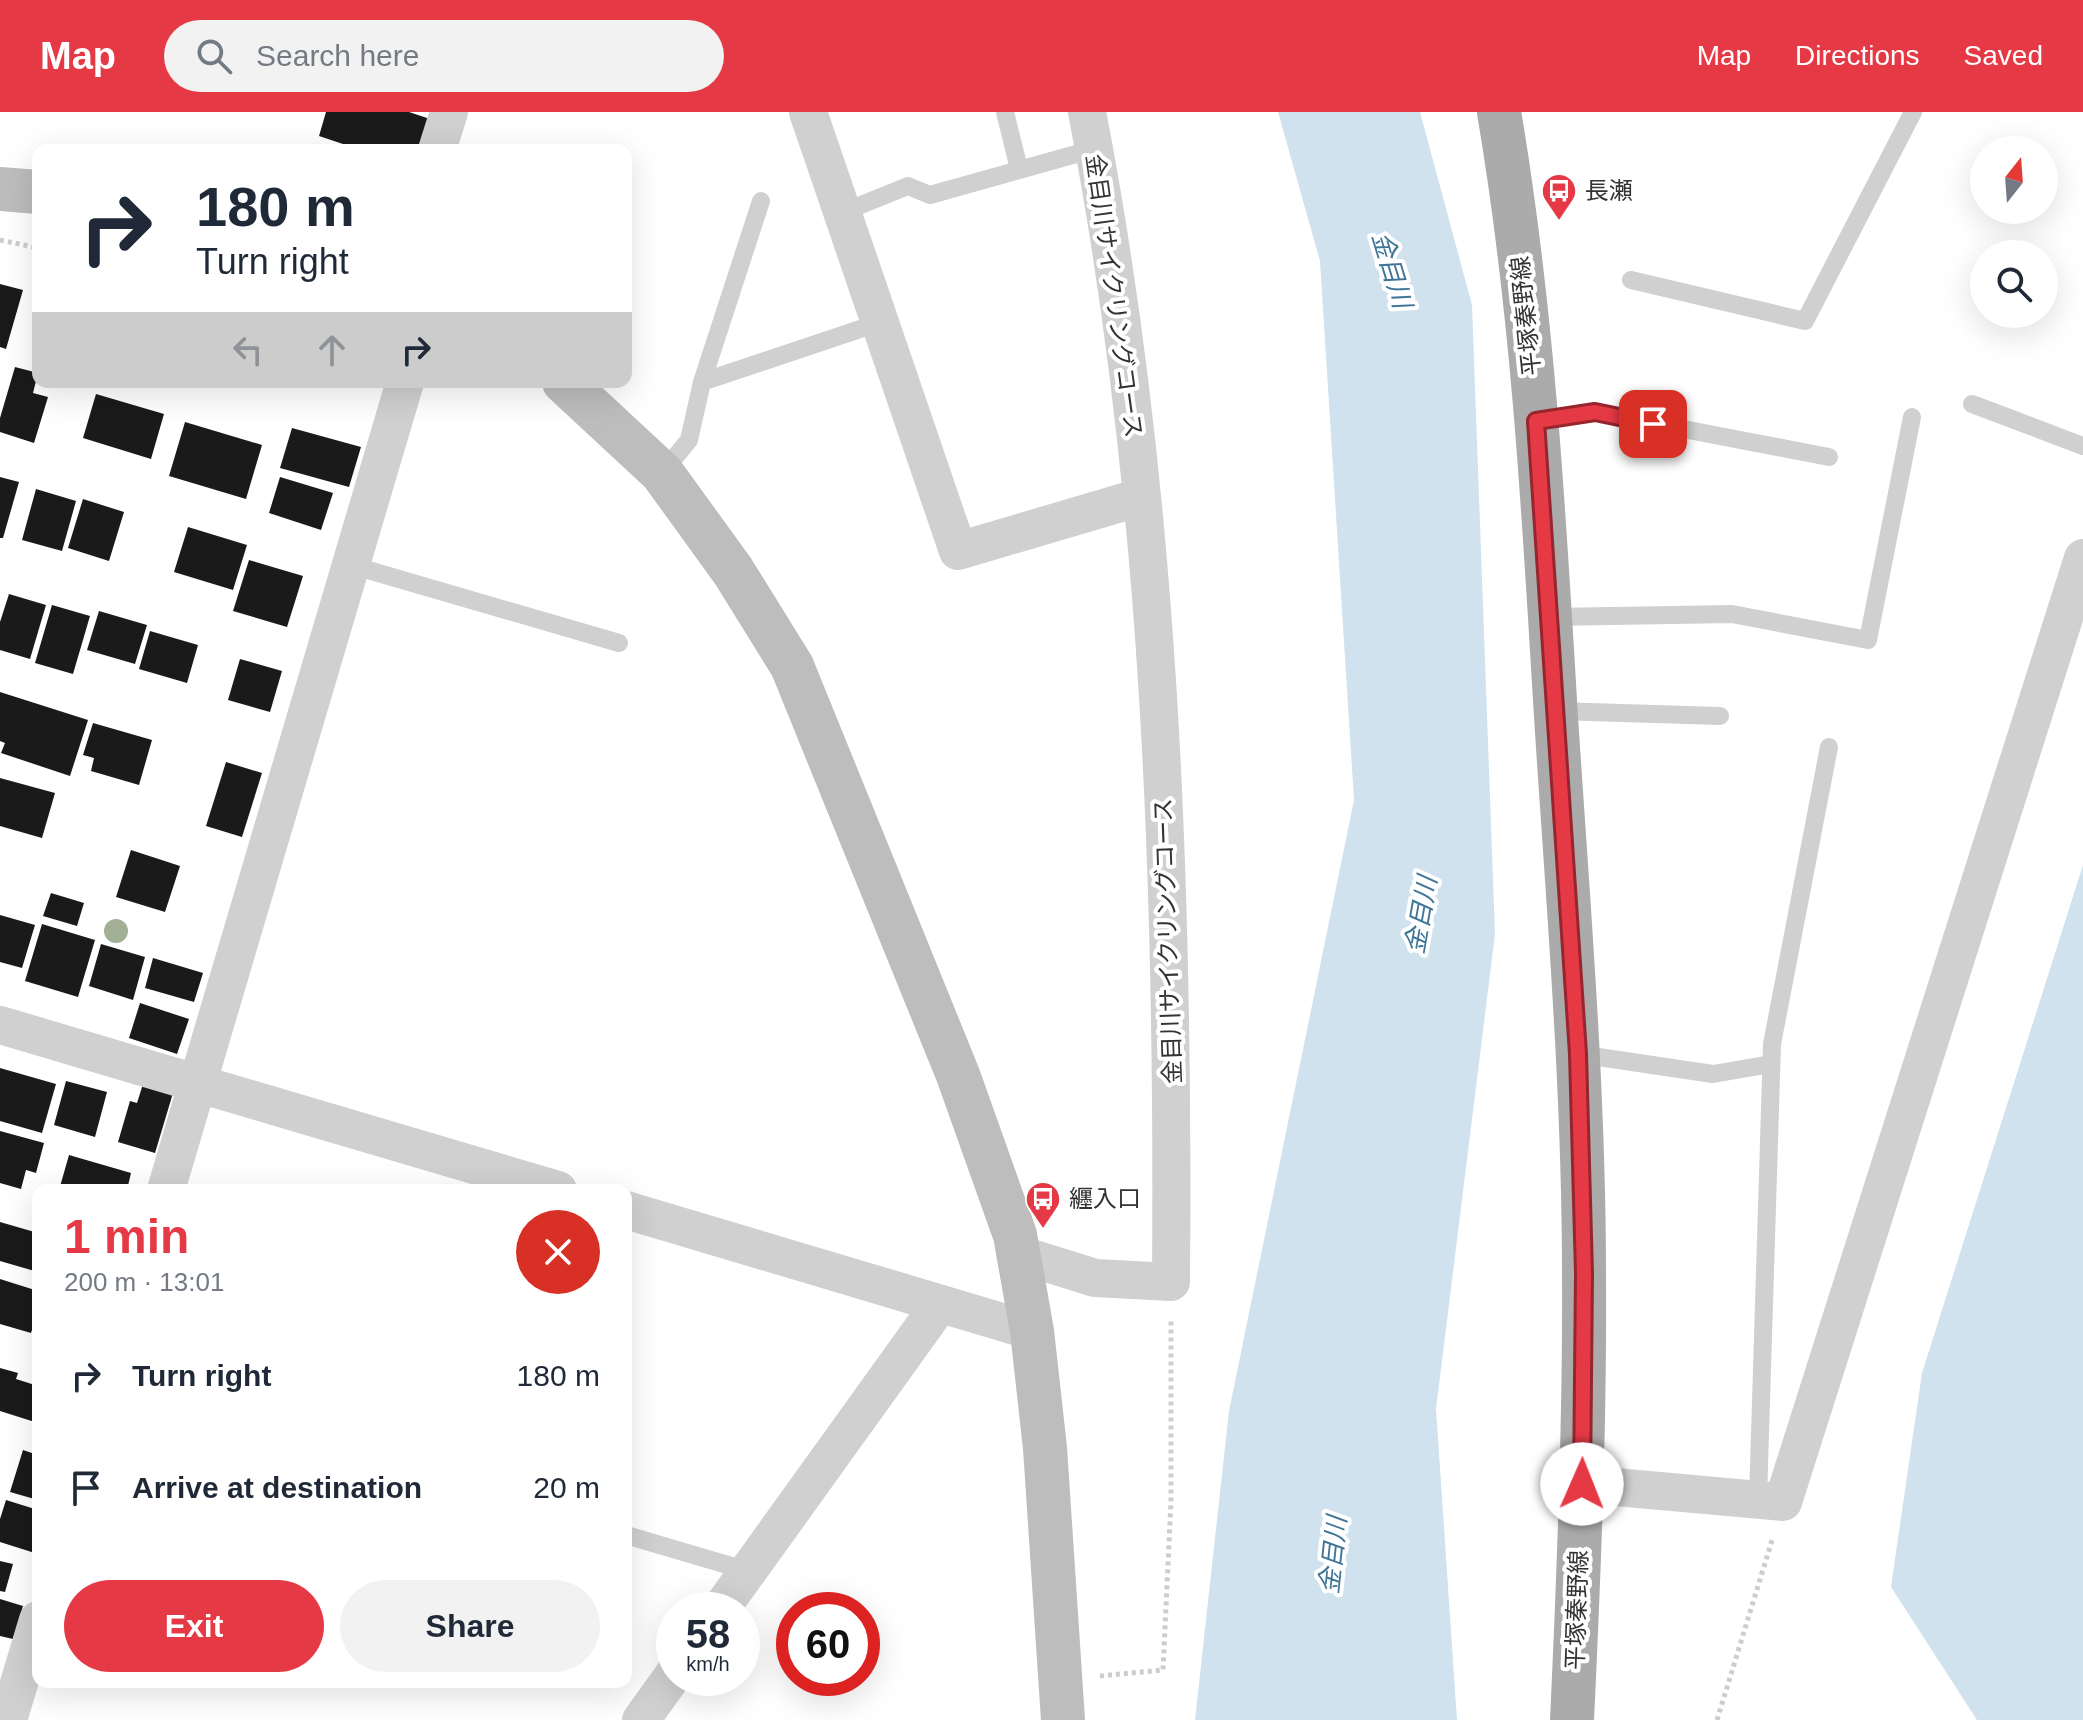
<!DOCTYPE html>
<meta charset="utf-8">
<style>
:root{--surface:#fff;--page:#f2f2f3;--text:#1f2937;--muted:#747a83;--accent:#e63946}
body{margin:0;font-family:Helvetica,"Noto Sans JP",sans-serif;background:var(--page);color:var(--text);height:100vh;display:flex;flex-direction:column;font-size:30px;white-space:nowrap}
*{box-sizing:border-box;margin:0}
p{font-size:26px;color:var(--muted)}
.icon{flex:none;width:44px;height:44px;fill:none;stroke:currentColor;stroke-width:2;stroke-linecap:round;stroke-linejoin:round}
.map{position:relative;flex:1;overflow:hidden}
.drawer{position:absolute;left:32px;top:1072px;width:600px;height:504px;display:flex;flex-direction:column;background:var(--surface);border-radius:16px;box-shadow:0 8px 32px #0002}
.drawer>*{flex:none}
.banner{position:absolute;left:32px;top:32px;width:600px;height:244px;border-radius:16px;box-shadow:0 8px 32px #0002;background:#fff;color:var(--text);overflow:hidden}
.needle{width:52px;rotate:17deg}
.buttons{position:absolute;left:1970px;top:24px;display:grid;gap:16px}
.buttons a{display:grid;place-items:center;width:88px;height:88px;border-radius:50%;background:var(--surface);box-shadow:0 8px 32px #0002;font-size:40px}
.speed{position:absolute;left:656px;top:1480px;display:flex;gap:16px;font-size:40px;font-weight:700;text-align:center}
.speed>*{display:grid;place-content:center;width:104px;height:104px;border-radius:50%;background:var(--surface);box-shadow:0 8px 32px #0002;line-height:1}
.speed small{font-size:20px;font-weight:400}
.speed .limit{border:12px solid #d22;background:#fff;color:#111}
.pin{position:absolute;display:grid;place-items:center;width:68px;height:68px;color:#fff;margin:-34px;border-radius:16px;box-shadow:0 4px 12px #0006}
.me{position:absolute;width:88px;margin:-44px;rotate:1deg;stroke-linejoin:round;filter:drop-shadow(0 0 6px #0008)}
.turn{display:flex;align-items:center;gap:28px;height:168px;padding:0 32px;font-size:36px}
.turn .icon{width:104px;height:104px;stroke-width:2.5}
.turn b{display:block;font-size:56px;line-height:68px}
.lanes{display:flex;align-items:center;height:76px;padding:0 32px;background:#0003;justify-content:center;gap:40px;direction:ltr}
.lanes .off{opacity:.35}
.round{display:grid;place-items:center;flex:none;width:84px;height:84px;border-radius:42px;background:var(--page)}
.head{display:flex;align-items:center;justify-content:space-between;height:136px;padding:0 32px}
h1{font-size:48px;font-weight:700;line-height:60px;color:var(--accent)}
.button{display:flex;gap:16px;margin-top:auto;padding:16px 32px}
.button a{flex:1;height:92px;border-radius:48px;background:var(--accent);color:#fff;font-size:32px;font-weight:700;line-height:92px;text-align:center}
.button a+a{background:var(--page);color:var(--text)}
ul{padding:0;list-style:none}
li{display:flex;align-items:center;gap:24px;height:112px;padding:0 32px}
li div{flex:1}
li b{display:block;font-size:30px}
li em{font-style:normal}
header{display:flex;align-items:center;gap:48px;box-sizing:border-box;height:112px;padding:0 40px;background:var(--accent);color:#fff}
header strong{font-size:38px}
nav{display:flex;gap:44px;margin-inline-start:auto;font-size:28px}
.search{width:560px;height:72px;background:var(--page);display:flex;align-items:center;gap:20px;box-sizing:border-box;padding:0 28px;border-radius:44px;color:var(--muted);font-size:30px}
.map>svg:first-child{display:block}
</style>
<header>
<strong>Map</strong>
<div class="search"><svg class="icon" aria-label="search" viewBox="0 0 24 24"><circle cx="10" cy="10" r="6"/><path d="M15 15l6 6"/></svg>Search here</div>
<nav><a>Map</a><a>Directions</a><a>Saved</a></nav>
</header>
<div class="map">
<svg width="2083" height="1608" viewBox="0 0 2083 1608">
<rect width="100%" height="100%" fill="#fff"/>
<path fill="#cfe2ee" d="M1278,0H1420L1472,193L1495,822L1436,1297L1457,1608H1195L1229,1299L1354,688L1320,149Z
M2083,753V1608H1977L1891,1475L1922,1261Z"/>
<path fill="#1a1a1a" d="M326,0H409L433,8L423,38H361L319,24Z
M0,172L23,178L6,237L0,235Z
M15,255L38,261L33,281L48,285L34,331L0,320V306Z
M96,282L164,302L151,347L83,326Z
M185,310L262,333L246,387L169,364Z
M292,316L361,335L349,375L280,356Z
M0,365L19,370L3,426H0Z
M280,365L333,381L321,418L269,401Z
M36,377L76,389L62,439L22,428Z
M83,387L124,400L109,449L68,436Z
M188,415L247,433L233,478L174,460Z
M249,448L303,464L287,515L233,499Z
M9,482L46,493L30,547L0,538V510Z
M52,493L90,504L73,562L35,551Z
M99,499L147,513L135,552L87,538Z
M150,519L198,533L187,571L139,557Z
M240,547L282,559L270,600L228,588Z
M0,580L88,608L70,664L1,641L5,631L0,629Z
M93,611L152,628L139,673L91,659L94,646L83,643Z
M226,650L262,661L242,725L206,714Z
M0,666L55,681L42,726L0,714Z
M131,738L180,754L165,800L116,785Z
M51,781L84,791L77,814L43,804Z
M0,803L35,813L22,856L0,850Z
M42,812L95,828L78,885L25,869Z
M101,832L145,845L133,888L89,874Z
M153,846L203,861L194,890L145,876Z
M140,891L189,907L177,942L129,926Z
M0,956L56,972L42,1021L0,1009Z
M66,969L107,980L95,1025L54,1013Z
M143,972L173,981L155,1041L118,1030L130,989L137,991Z
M0,1019L44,1031L36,1061L26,1058L21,1077L0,1071Z
M69,1043L131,1061L127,1078H59Z
M0,1110L38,1121V1160L0,1149Z
M0,1167L38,1179V1199L31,1221L0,1212Z
M0,1256L18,1261L16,1267L38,1274V1311L0,1299Z
M23,1338L38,1343V1388L10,1380Z
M6,1388L38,1398V1442L0,1430V1407Z
M0,1449L13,1452L5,1480L0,1479Z
M0,1487L23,1494L13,1527L0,1524Z"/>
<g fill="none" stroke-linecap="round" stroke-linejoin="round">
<path stroke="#cdcdcd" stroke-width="5" stroke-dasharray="4 4" stroke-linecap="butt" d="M0,128L38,136
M1100,1564L1163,1558L1171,1389V1207
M1717,1608L1773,1425"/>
<path stroke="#d0d0d0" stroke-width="18" d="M1005,0L1019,57
M841,101L908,74L930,83L1094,37
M1631,168L1805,209L1913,0
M702,270L881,210
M1972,292L2083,334
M1536,309L1595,300L1829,345
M662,361L689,328L702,270L761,89
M351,453L619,531
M1551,505L1732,502L1868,528L1912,305
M1556,599L1720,604
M1578,942L1713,962L1771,952
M1758,1387L1772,932L1829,635
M626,1423L748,1459"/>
<path stroke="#d0d0d0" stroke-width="38" d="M808,0L958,439L1141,385
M437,38L449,0
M0,913L558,1078
M166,1078L405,270
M626,1098L1032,1219
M1018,1142L1095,1166L1171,1170C1174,782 1161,382 1087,0
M1582,1372L1783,1390L2083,446
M720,1498L940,1192
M8,1608L38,1508
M641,1608L674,1562"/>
<path stroke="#bdbdbd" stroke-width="44" d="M0,77L38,80
M564,270L662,361L733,459L792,554L958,963L1015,1123L1032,1219L1045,1336L1063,1608"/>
<path stroke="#ababab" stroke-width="44" d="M1499,0C1533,200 1544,403 1556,605C1568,790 1584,976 1584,1163C1585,1311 1579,1460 1572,1608"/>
</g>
<circle fill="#a2b095" cx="116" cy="819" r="12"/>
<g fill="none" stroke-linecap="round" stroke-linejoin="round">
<defs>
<path id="route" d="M1582,1372L1584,1161L1578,942L1536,309L1595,300L1653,312"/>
</defs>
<use href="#route" stroke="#96252e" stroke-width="20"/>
<use href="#route" stroke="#e63946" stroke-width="14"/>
</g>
<defs>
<symbol id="bus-pin" viewBox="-11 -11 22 30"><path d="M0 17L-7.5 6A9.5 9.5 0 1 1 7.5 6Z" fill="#e63946" stroke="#fff"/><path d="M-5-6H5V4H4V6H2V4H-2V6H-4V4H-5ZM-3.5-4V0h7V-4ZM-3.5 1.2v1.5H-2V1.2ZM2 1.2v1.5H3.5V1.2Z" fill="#fff"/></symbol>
</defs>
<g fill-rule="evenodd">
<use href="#bus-pin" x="1539" y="59" width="40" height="54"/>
<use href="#bus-pin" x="1023" y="1067" width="40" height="54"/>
</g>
<g text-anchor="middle" stroke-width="8" stroke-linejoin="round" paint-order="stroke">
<g font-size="24" fill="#333" stroke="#fff" text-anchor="start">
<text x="1585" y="87">長瀬</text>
<text x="1069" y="1095">纒入口</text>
</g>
<g font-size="24" fill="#333" stroke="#fff">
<text transform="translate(1114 184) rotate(82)" y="8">金目川サイクリングコース</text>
<text transform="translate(1526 204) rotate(-96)" y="8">平塚秦野線</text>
<text transform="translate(1168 829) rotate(-92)" y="8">金目川サイクリングコース</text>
<text transform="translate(1577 1498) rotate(-88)" y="8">平塚秦野線</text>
</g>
<g font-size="26" font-style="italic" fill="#3f7597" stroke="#fff">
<text transform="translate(1392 158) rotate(73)" y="9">金目川</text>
<text transform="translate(1421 803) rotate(-80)" y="9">金目川</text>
<text transform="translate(1333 1443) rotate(-84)" y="9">金目川</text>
</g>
</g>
</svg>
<div class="buttons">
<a><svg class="needle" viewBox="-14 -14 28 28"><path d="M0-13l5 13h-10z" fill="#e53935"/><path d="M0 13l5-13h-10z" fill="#747a83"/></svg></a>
<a><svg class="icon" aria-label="search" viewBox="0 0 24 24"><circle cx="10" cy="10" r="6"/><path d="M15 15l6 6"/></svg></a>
</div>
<div class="speed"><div>58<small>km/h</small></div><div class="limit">60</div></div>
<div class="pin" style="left:1653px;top:312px;background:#d93025"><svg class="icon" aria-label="arrive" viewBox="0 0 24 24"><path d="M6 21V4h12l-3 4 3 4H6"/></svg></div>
<svg class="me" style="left:1582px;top:1372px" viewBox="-20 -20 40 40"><circle r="19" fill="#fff"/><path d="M0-13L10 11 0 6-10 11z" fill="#e63946"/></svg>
<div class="banner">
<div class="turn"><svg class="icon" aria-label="right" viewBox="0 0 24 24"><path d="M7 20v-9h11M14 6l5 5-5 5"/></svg><div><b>180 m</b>Turn right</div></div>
<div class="lanes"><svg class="icon off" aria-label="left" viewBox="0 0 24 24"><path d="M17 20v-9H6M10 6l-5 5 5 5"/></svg><svg class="icon off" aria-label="ahead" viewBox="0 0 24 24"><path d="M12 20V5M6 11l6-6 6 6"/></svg><svg class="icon" aria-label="right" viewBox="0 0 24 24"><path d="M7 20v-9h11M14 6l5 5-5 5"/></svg></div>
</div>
<section class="drawer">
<div class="head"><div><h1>1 min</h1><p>200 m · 13:01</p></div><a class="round" style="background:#d93025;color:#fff"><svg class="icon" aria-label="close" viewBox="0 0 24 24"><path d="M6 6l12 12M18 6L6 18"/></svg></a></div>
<ul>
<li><svg class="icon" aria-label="right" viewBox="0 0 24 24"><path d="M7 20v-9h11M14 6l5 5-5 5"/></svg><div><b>Turn right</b></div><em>180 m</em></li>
<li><svg class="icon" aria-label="arrive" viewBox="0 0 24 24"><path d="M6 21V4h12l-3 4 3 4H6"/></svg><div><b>Arrive at destination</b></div><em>20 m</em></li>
</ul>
<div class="button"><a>Exit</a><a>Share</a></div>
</section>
</div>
